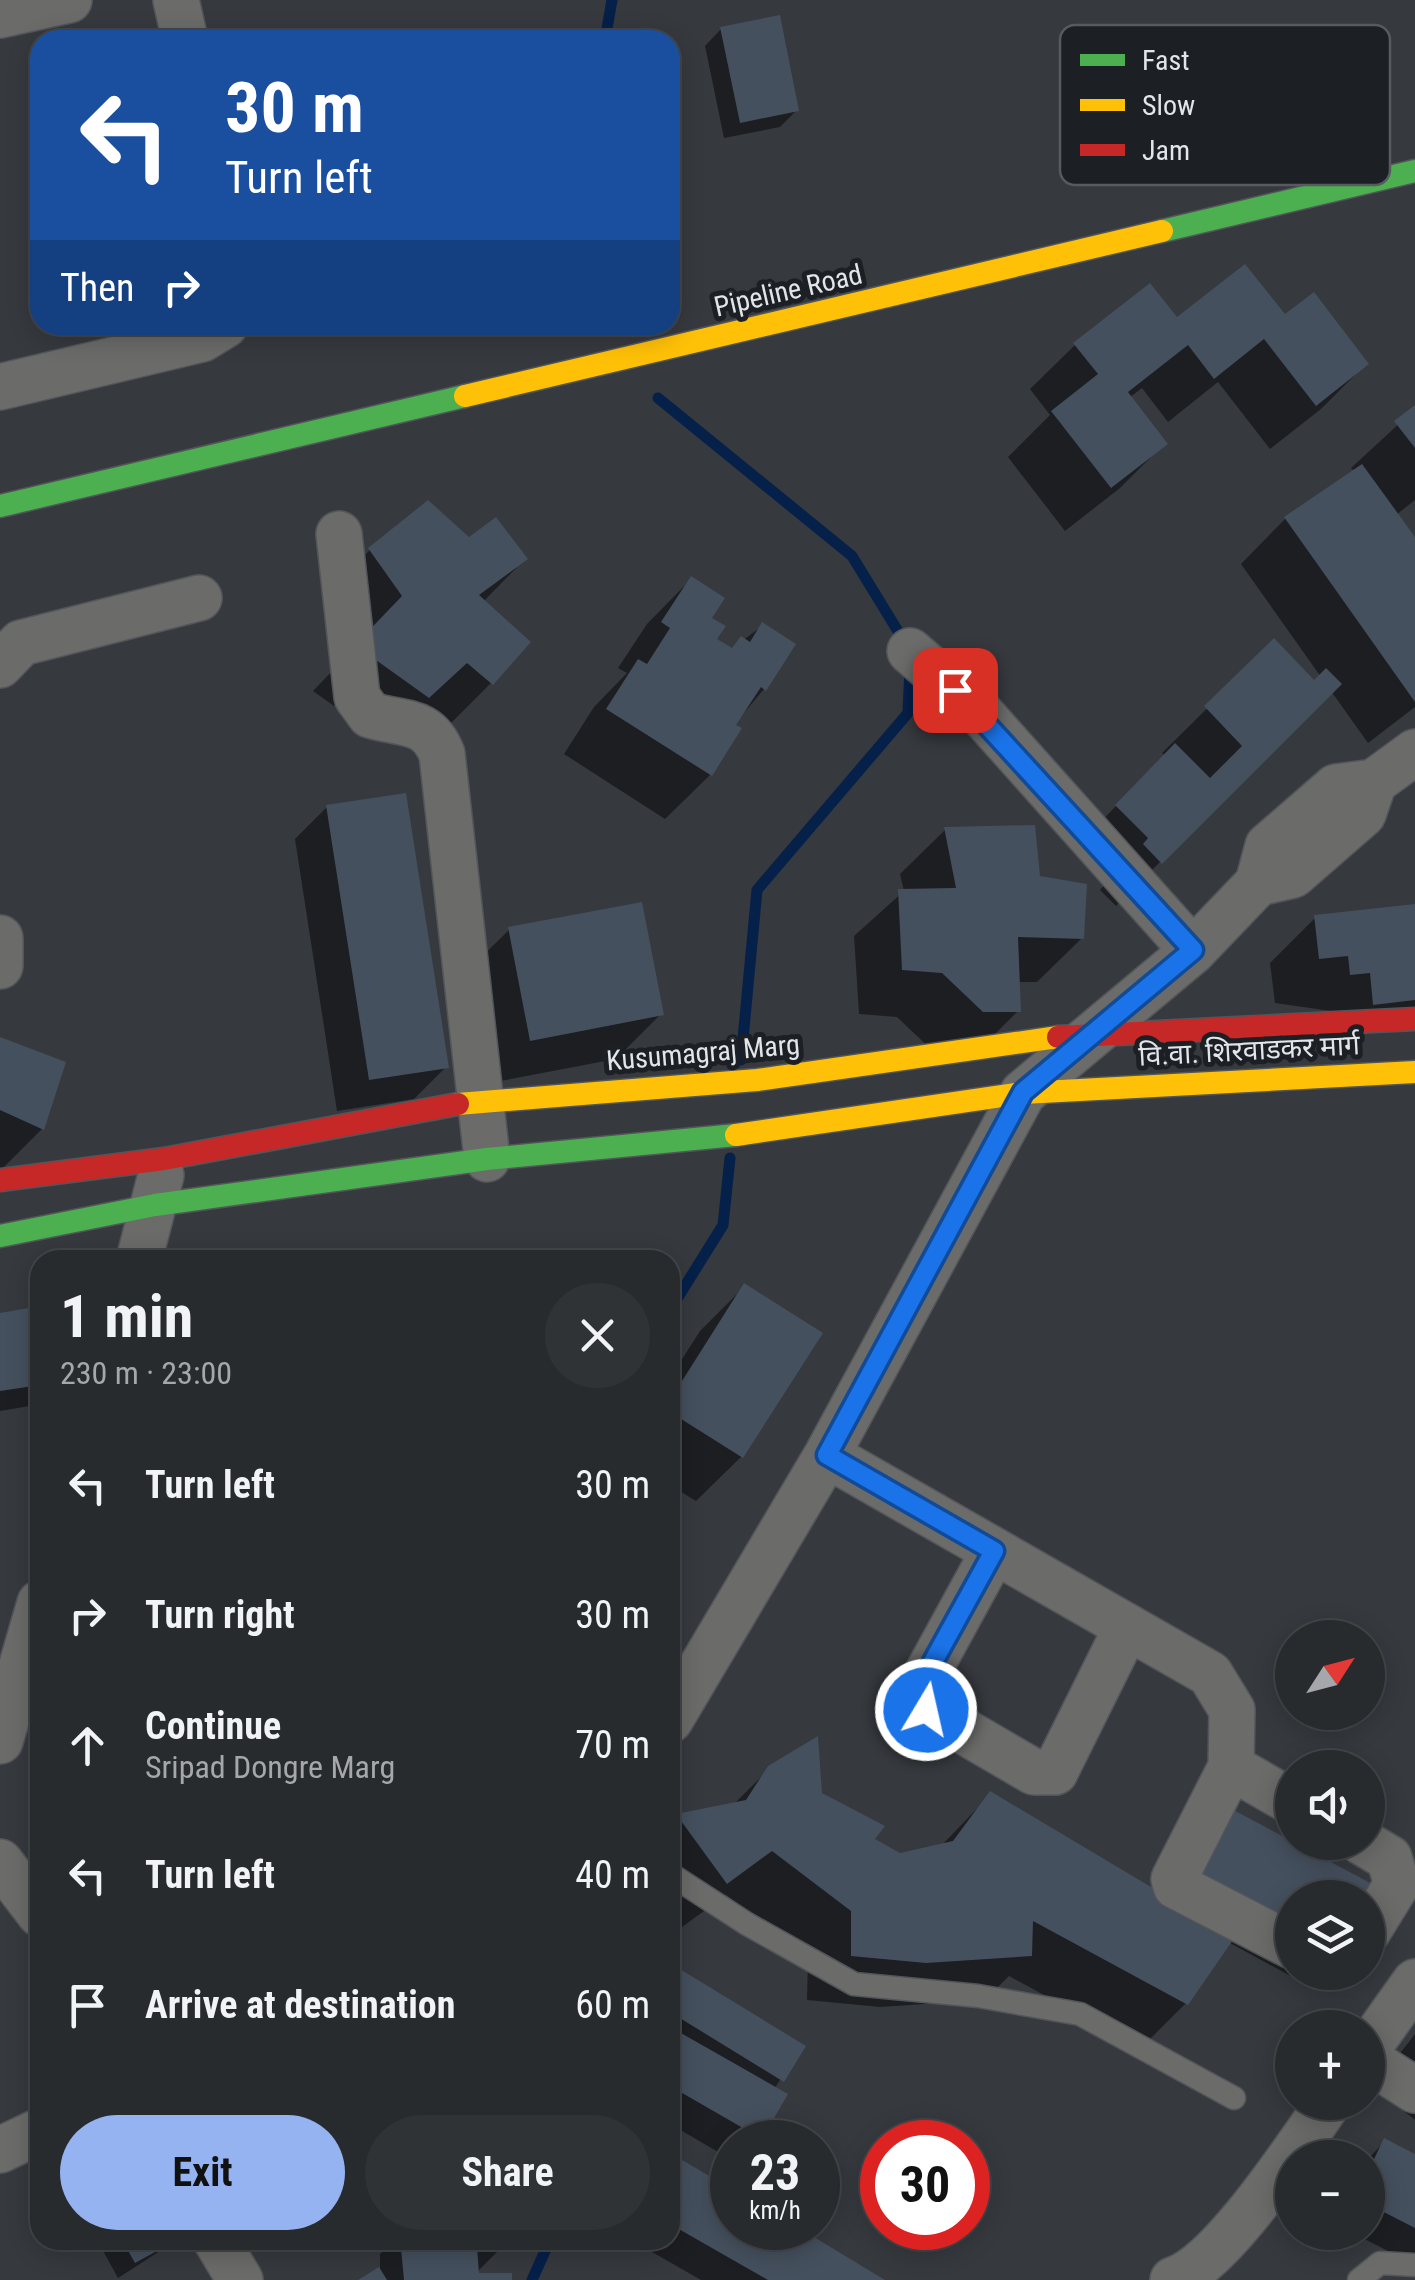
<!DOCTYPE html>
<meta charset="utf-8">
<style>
:root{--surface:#282b2e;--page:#303336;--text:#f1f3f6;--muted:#a5a7aa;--line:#44474a;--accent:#95b2f1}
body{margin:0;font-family:"Roboto Condensed","Noto Sans Devanagari",sans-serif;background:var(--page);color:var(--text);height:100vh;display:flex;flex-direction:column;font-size:38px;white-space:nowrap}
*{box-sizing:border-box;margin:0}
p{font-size:32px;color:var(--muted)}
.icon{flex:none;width:55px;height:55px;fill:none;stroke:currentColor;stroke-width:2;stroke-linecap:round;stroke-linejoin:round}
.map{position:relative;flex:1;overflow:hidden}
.sheet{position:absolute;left:30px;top:1250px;width:650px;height:1000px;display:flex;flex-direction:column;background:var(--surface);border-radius:30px;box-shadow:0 5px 25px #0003,0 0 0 2px var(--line)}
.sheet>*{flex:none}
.guide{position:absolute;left:30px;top:30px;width:650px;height:305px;border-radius:30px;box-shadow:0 5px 25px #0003,0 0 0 2px var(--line);background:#1a4fa0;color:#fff;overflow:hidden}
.needle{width:65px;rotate:54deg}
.buttons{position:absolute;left:1275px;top:1620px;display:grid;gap:20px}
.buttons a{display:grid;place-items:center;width:110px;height:110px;border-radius:50%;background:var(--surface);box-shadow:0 5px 25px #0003,0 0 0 2px var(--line);font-size:50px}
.speed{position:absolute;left:710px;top:2120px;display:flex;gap:20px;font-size:50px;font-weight:700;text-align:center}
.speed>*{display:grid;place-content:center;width:130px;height:130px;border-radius:50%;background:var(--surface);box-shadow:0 5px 25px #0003,0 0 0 2px var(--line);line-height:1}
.speed small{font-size:25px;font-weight:400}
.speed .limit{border:15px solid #d22;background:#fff;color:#111}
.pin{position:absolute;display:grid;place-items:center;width:85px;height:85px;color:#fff;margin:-42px;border-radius:20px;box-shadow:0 5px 15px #0006}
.me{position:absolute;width:110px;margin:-55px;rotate:9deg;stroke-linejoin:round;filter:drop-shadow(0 0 8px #0008)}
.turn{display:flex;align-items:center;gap:35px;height:210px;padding:0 30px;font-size:45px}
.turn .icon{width:130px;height:130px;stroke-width:2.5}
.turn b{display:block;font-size:70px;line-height:85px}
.then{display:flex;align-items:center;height:95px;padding:0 30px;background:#0003;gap:20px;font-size:38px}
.round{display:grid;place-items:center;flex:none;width:105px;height:105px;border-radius:52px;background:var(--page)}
.overview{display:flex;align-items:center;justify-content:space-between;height:170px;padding:0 30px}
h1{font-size:60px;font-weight:700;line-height:75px}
.primary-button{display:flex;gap:20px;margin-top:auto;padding:20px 30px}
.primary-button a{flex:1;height:115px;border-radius:60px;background:var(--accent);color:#111;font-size:40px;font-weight:700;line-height:115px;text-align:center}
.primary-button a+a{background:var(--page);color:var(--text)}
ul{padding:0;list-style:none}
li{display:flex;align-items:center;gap:30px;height:130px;padding:0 30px}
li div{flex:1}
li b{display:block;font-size:38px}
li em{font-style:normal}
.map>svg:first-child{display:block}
</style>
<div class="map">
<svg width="1415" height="2280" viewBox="0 0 1415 2280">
<rect width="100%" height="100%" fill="#36393e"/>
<path fill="#0007" d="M721,29L797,110L780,127L724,138L705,46Z
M1285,318L1366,364L1321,409L1270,449L1218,382L1168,422L1142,388L1129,398L1164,444L1120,488L1065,531L1008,457L1050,415L1030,389L1075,345L1176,321Z
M1415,409V500L1396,515L1415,541V707L1368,743L1331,691L1116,906L1100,890L1105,884L1072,851L1165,756L1162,753L1274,642L1314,684L1321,677L1241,564L1285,519L1355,472L1351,468Z
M469,540L525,559L483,602L491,683L446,728L383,741L313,691L359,643L325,594L370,550Z
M691,579L714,639L730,650L762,626L764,689L733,726L739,729L710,775L665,819L564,754L594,707L627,673L618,668L647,624Z
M327,807L446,1067L414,1099L337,1111L295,839Z
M945,830L1038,878L1082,938L1037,982H1017L1018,1011L973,1056H938L897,1017L859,1014L854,936L904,891L900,874Z
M1415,907V1023L1275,1003L1270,963L1315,918Z
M509,930L661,1014L616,1059L485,1084L464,974Z
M0,1039L42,1129L0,1171Z
M745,1286L741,1457L696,1501L670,1485V1378L700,1331Z
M40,1309V1396L30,1406L0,1411V1315Z
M770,1768L819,1795L871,1840L899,1855L940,1847L991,1794L1169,1900L1292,1898V1972H1320L1307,1985L1228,1942L1186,2003L1141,2048L1009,1976L985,2000L880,2007L807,2000L808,1956L726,1895L682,1927L670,1911V1824L678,1816L733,1805Z
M670,1966L802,2047L774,2089L760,2137L755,2142H732V2160L670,2124Z
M1415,2034V2120L1374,2087Z
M1385,2141L1415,2157V2265L1351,2232H1368V2159Z
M675,2160L732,2192V2228H794L882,2280H701L631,2240H670V2165Z
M97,2240H177L118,2278Z
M394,2240H502V2247L474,2275L510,2280H363L380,2270V2254Z"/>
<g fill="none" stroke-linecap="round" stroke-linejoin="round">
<path stroke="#052049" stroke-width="11" d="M605,40L612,0
M658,398L852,556L907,646
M741,1060L757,890L908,713L910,668
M670,1310L723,1225L730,1158
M532,2280L550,2240"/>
</g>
<path fill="#45505e" d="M780,15L799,111L740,123L720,27Z
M1245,264L1285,314L1314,292L1369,364L1316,406L1264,339L1214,379L1188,345L1128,392L1168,444L1111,488L1051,411L1098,374L1073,343L1150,283L1177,317Z
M1415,405V448L1394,421Z
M1362,464L1415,537V702L1284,517Z
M428,500L469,537L496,517L528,559L479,595L531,642L493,685L467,663L429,698L355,645L402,596L368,548Z
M691,576L725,598L712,618L726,626L717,639L732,648L741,636L750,642L762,622L796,644L766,691L761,687L736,725L742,728L712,776L606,709L638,659L647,664L670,628L661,622Z
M1274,638L1314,680L1326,668L1342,684L1162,864L1143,844L1148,838L1115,805L1175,743L1210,778L1242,746L1204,706Z
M406,793L449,1068L369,1080L326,805Z
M1035,825L1040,876L1087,884L1084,939L1018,937L1021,1012H983L942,973L902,970L898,889L956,888L944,827Z
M642,902L664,1015L530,1041L508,927Z
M1415,904V1000L1373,1005L1370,973L1350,975L1348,956L1319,959L1314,915Z
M0,1037L66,1062L44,1130L0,1110Z
M744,1283L823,1333L743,1458L670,1412V1400Z
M40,1306V1385L0,1391V1313Z
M818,1736L822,1793L885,1826L875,1839L900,1853L953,1841L990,1791L1235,1937L1188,2005L1033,1921L1032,1956L926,1963L851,1956V1911L772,1851L727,1884L676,1814L746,1800L768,1766Z
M1228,1807L1374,1885L1368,1898H1292V1939L1188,1883Z
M670,1963L806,2046L784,2082L670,2012Z
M672,2028L788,2094L762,2139L670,2086Z
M1384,2138L1415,2154V2228L1368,2204V2172Z
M675,2156L732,2189V2228H799L885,2280H768L670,2224V2165Z
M122,2240H177L135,2263Z
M423,2240H504V2248H477L479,2273H512V2280H404L401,2248L423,2247Z
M379,2267L387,2280H358Z"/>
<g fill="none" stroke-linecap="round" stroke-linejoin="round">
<defs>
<path id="lane" d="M670,1874L747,1924L854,1984L978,1996L1080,2014L1234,2098
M1359,2280L1380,2263L1415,2265"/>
<path id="street" d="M176,0L185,40
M0,15L69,0
M0,387L202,339L225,325
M339,534L357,697L370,715C403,725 428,718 442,754L487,1159
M910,651L977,709L1193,951
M0,665L21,643L199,598
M1374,782L1363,814L1293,875L1258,883L1268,846L1336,787L1374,782L1415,752
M0,938V966
M139,1260L161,1175
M827,1455L1210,1674L1232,1710L1231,1767L1292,1802
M994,1551L923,1681L921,1694L926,1709L1034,1772H1055L1127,1627
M670,1720L827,1455L1023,1093L1193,951L1258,883
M0,1741L40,1603
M1231,1767L1174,1879L1176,1886L1292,1946
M1362,1842L1389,1858L1397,1884L1368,1931
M0,1862L40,1914
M1368,2048L1415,1982
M1368,2060L1415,2090
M0,2150L40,2131
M216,2240L240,2280
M1173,2280C1221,2265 1298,2146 1329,2102"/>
<path id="fast" d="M1162,231L1415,171
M0,506L465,396
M0,1236L155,1205L487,1159L736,1135"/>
<path id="slow" d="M465,396L1162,231
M458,1104L757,1080L1058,1037
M736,1135L1023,1093L1415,1072"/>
<path id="jam" d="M1058,1037L1415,1019
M0,1180L164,1159L458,1104"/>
</defs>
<use href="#lane" stroke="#525559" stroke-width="25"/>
<use href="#street" stroke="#525559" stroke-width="48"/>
<use href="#fast" stroke="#525559" stroke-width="25"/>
<use href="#slow" stroke="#525559" stroke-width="25"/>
<use href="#jam" stroke="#525559" stroke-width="25"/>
<use href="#lane" stroke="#6b6b6a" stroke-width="22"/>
<use href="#street" stroke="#6b6b6a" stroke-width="45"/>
<use href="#fast" stroke="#4caf50" stroke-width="22"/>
<use href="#slow" stroke="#ffc107" stroke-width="22"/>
<use href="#jam" stroke="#c62828" stroke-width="22"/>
</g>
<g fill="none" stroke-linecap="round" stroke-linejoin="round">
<defs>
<path id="route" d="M926,1710L921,1694L923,1680L994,1551L827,1455L1023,1092L1193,950L955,690"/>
</defs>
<use href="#route" stroke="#114b97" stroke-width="25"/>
<use href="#route" stroke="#1a73e8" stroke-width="18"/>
</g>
<g text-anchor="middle" stroke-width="10" stroke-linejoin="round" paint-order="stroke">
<g font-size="28" fill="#e1e6eb" stroke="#1c1f24">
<text transform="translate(788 290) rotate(-13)" y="10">Pipeline Road</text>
<text transform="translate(1249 1050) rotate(-3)" y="10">वि.वा. शिरवाडकर मार्ग</text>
<text transform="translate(703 1052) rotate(-5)" y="10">Kusumagraj Marg</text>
</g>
</g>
<rect x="1060" y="25" width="330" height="160" rx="15" fill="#1c1f24" stroke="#575b60" stroke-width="2.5"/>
<rect x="1080" y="54" width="45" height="12" fill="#4caf50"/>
<rect x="1080" y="99" width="45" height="12" fill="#ffc107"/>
<rect x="1080" y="144" width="45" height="12" fill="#c62828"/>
<g font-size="28" fill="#e1e6eb">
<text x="1142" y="70">Fast</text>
<text x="1142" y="115">Slow</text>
<text x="1142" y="160">Jam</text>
</g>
</svg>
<div class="buttons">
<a><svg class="needle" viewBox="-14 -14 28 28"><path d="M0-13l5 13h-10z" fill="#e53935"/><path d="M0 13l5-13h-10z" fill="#a5a7aa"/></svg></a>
<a><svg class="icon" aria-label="sound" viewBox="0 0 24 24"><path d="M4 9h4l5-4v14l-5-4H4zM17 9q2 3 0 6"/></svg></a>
<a><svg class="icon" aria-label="layers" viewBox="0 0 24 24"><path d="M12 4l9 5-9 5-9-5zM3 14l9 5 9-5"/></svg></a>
<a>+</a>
<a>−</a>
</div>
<div class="speed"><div>23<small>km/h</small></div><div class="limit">30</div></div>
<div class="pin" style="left:955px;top:690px;background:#d93025"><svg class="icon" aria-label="arrive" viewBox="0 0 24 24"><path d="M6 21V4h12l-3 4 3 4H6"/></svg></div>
<svg class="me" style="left:926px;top:1710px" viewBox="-20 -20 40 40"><circle r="17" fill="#1a73e8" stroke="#fff" stroke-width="3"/><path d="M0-11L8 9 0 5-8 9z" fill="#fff"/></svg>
<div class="guide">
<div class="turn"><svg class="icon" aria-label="left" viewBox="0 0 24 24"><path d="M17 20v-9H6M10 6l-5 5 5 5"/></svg><div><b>30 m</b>Turn left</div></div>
<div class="then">Then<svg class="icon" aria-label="right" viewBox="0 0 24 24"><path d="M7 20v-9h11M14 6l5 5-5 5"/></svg></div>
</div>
<section class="sheet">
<div class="overview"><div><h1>1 min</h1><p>230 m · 23:00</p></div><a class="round"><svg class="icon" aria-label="close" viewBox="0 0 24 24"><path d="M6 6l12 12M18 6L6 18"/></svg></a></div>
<ul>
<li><svg class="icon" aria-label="left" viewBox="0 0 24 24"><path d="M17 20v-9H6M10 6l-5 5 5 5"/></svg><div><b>Turn left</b></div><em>30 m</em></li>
<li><svg class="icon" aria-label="right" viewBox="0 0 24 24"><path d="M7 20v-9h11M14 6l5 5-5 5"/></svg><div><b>Turn right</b></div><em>30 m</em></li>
<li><svg class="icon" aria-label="ahead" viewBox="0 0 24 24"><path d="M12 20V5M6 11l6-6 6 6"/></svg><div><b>Continue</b><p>Sripad Dongre Marg</p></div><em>70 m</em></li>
<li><svg class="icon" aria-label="left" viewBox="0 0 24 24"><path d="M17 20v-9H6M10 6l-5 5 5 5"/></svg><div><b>Turn left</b></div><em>40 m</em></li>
<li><svg class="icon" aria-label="arrive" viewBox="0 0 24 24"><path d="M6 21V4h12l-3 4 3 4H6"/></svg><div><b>Arrive at destination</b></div><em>60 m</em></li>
</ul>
<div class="primary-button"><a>Exit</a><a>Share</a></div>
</section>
</div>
